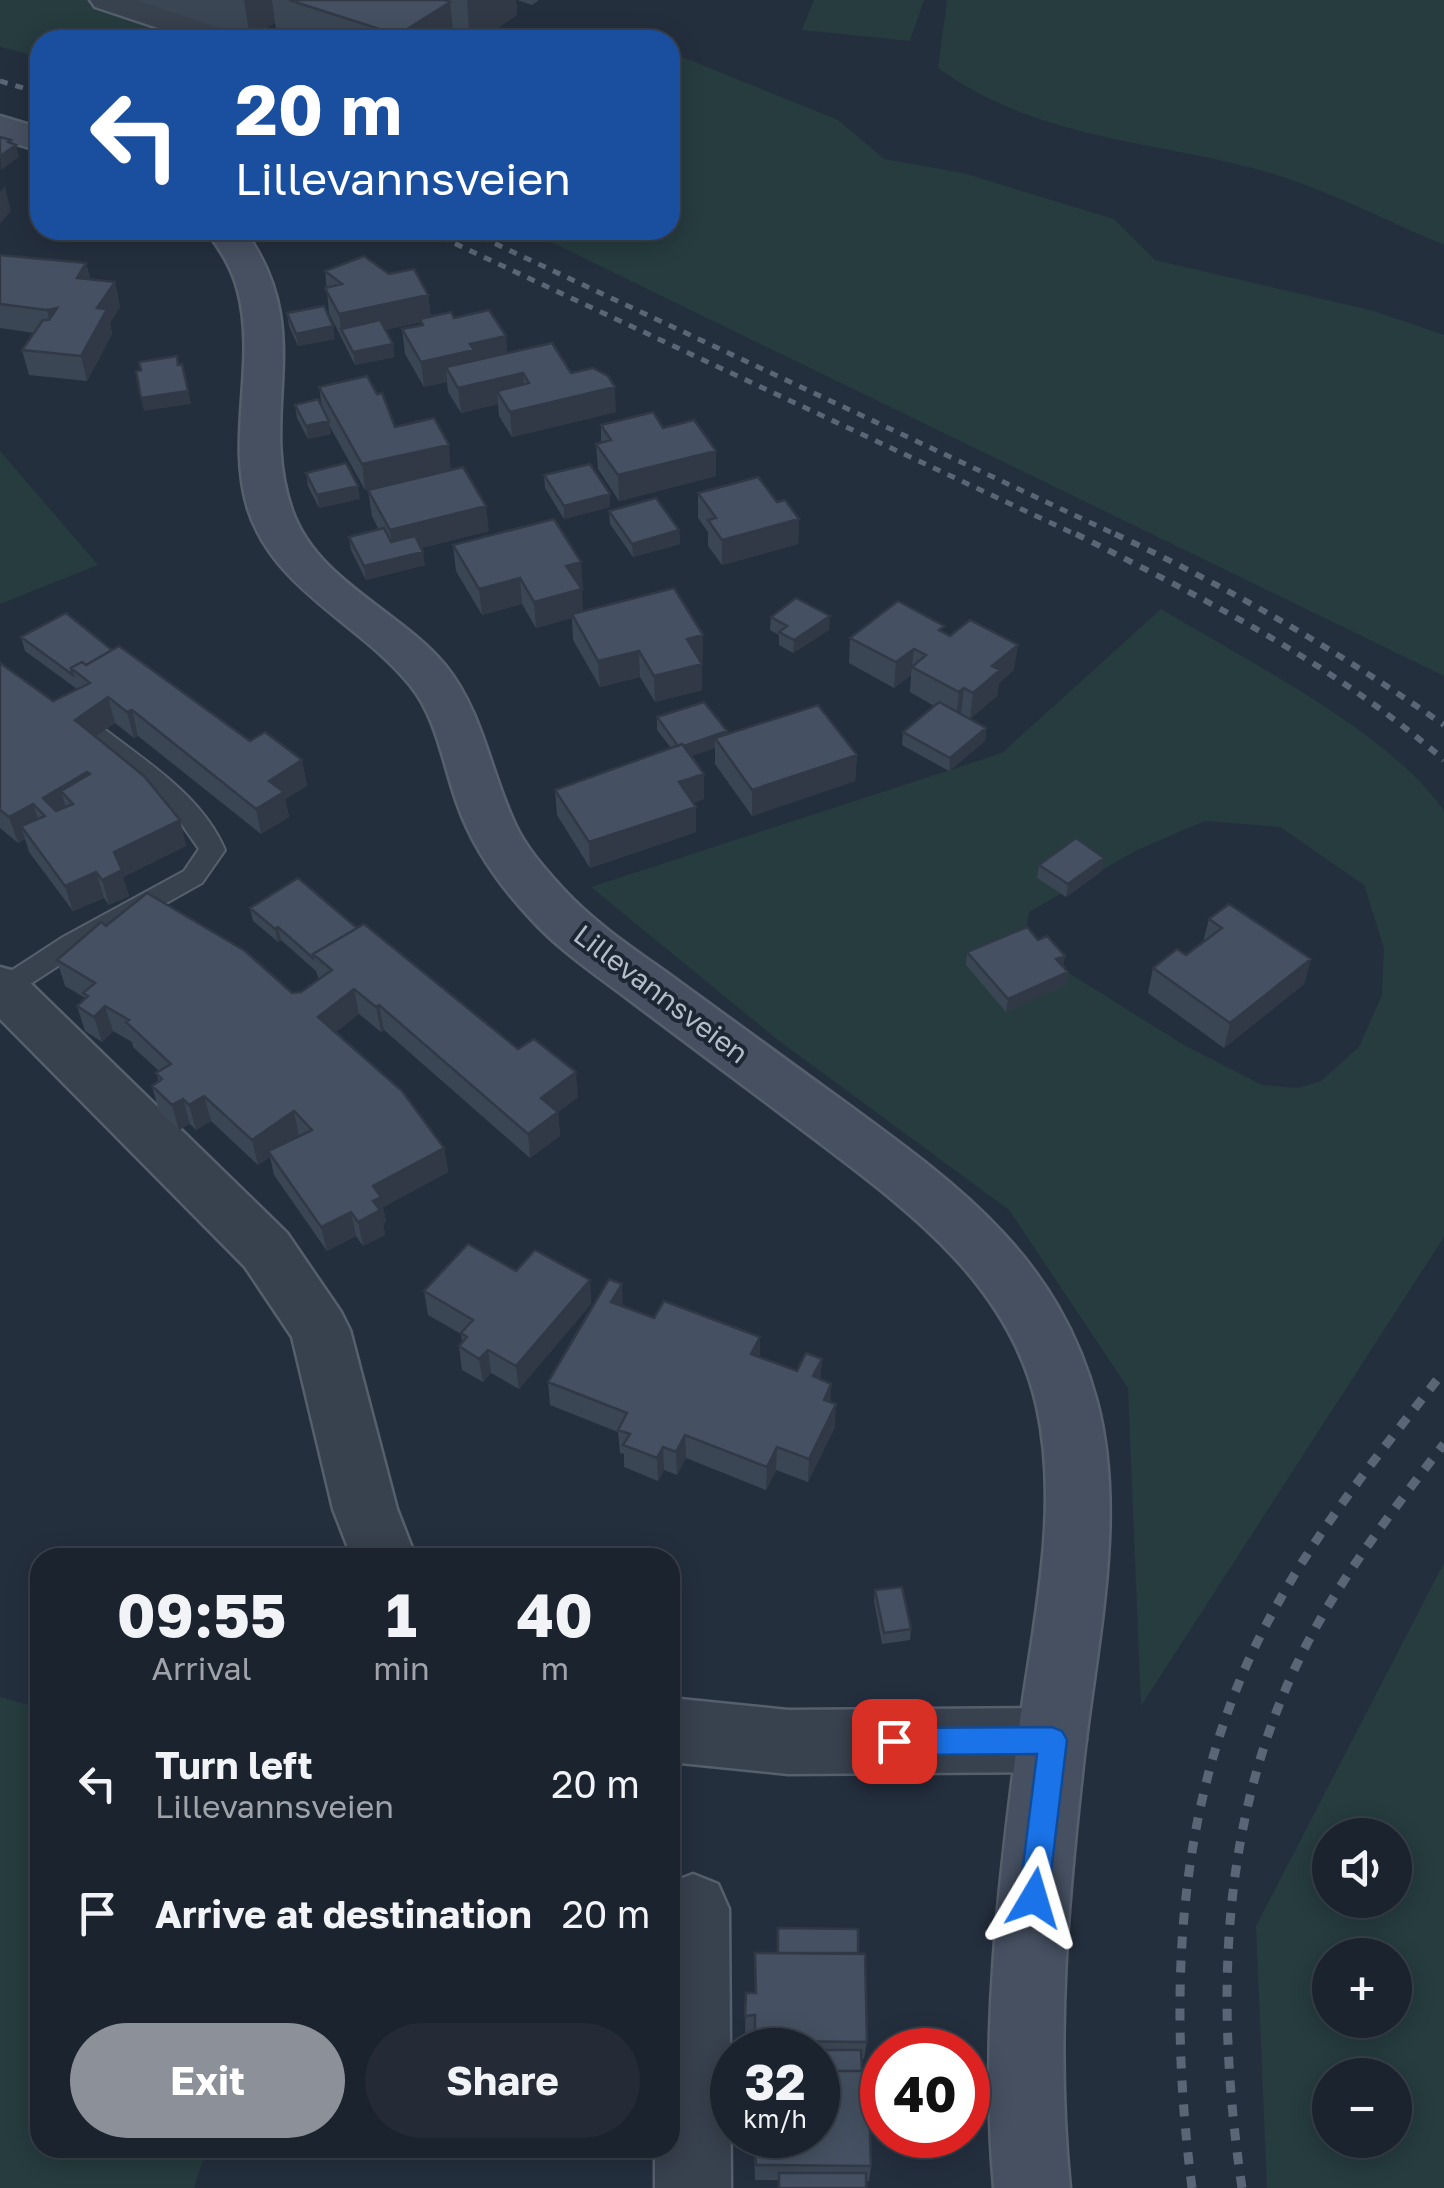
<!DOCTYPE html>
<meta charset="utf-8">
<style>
:root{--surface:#1b232e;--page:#242b36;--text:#f1f3f6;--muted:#a0a4aa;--line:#39404a;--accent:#8c9099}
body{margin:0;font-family:"Golos Text",sans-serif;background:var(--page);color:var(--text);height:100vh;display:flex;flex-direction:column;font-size:38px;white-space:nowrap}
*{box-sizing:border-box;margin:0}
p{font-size:32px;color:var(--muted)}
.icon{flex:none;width:55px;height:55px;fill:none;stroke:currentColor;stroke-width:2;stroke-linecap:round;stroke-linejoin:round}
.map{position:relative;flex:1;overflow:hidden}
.details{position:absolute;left:30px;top:1548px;width:650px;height:610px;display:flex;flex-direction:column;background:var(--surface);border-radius:30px;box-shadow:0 5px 25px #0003,0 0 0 2px var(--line)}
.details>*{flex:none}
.top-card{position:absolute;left:30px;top:30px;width:650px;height:210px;border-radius:30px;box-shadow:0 5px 25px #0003,0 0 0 2px var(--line);background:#1a4fa0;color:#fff;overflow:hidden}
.fabs{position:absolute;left:1312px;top:1818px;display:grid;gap:20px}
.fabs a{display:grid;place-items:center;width:100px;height:100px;border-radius:50%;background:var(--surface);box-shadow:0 5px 25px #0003,0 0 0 2px var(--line);font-size:50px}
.speed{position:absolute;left:710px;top:2028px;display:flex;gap:20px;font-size:50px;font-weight:700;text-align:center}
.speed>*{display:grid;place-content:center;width:130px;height:130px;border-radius:50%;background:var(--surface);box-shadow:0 5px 25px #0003,0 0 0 2px var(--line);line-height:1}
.speed small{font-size:25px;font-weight:400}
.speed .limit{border:15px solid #d22;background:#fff;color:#111}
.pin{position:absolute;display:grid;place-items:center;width:85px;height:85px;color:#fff;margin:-42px;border-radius:20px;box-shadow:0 5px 15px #0006}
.me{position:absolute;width:110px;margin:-55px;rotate:7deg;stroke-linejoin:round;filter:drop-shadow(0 0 8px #0008)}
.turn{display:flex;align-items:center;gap:35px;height:210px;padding:0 40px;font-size:45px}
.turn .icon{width:130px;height:130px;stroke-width:2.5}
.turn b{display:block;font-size:70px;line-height:85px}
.eta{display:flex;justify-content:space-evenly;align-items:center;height:170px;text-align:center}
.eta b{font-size:60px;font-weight:700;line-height:70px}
.action{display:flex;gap:20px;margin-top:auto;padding:20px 40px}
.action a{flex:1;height:115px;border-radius:60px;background:var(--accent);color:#fff;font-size:40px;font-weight:700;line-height:115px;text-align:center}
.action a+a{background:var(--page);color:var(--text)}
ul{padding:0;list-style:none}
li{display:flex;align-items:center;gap:30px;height:130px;padding:0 40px}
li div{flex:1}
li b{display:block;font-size:38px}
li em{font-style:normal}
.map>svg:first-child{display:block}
</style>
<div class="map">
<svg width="1444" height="2188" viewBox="0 0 1444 2188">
<rect width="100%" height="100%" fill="#242f3e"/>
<path fill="#263c3f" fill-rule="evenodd" d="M0,0H88L204,40H40V57L0,47Z
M814,0H924L910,41L802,30Z
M947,0H1444V245C1391,223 1338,195 1283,177C1164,139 1045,145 938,68Z
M670,52L838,120L884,159L963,173L1114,219L1155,260L1374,311L1444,335V676L526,230H670Z
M0,451L98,565L0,604Z
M1161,609C1242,658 1393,734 1444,811V1237L1141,1706L1128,1388L1009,1210L778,1040L591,887L1002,753ZM1205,821L1280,827L1364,885L1384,948L1382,995L1359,1047L1321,1081L1298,1088L1262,1085L1184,1045L1024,945L1029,912L1137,850Z
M1444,1563V2188H1267L1256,1926ZM1330,1835H1395V1900H1330ZM1330,1955H1395V2020H1330ZM1330,2075H1395V2140H1330Z
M0,1697L40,1708V2148H207L194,2188H0Z"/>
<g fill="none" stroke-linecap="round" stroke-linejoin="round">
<defs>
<path id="lane" d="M95,726L103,728C148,763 202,796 225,850L202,883L81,951L12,996L0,998V978L63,937L184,871L199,849L171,809L87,740L83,734Z"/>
<path id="street" d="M90,0H140L240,33L245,40H194L95,7Z
M0,967L19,972L287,1233L341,1312L350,1330L397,1509L416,1558H352L333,1509L292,1337L245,1267L0,1019Z
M670,1698L788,1710L1052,1708L1076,1717L1086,1740L1076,1763L1052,1772L788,1774L670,1762Z
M693,1874L718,1884L729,1909L731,2188H655V2148H670V1883Z"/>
<path id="secondary" d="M0,116L40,128V151L0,139Z
M206,230H244C318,331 257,410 292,510C317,581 399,610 445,665C483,712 490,771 515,824C526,848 545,869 563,889C597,926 640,953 681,983C737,1024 793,1065 850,1106C962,1188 1059,1259 1097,1402C1126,1513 1098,1637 1085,1748C1068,1896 1055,2040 1070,2188H994C980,2033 999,1882 1019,1728C1033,1624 1060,1511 1037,1407C1009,1280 901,1205 804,1131C745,1087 687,1043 628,999C595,974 559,950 531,919C499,885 472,847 457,803C443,764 437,718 410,685C360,623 274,590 248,509C226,438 257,362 238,291C232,267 220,250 206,230Z"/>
</defs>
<use href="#lane" stroke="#565f6c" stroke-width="4"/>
<use href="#street" stroke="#565f6c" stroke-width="5"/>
<use href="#secondary" stroke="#565f6c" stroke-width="5"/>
<use href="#lane" fill="#38414e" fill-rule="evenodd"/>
<use href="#street" fill="#38414e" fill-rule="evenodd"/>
<use href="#secondary" fill="#465061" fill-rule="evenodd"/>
<path stroke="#5a6575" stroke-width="5" stroke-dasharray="8 8" stroke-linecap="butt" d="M0,81L40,93
M426,230L1081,537
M466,230L1121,537"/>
<path stroke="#5a6575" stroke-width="6" stroke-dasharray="9 9" stroke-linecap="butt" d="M1076,534C1205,599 1334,664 1444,760
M1115,534C1232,589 1338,651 1444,725"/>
<path stroke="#5a6575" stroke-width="9" stroke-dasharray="12 12" stroke-linecap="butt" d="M1192,2188C1167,1993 1175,1788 1273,1612C1320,1525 1383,1449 1444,1371
M1242,2188C1216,2011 1218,1831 1296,1666C1334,1585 1390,1514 1444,1444"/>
</g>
<path fill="#3b4654" d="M136,0H516L517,15L480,40H278L275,23L250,38Z
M517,0H539L532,5Z
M0,255L86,263L90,279L115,282L120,307L110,323L112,334L87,381L29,375L22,350L34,333L0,328Z
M325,271L389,274L428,295L431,317L454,318L506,336L507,353L571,373L616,412L512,437L499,416L498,404L461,413L448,392L447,382L424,387L405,354L402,329L421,325V322L385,330L393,344L394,357L355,365L329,313Z
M287,313L335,339L298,346L289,326Z
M319,387L395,427L451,470L489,531L421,548L425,565L366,580L351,550L349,537L379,530L372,516L368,490L437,473L365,490L329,425L331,434L308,439L297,418L295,405L322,407Z
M601,425L663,428L716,451V476L619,501L598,469L596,444L601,443Z
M306,473L360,499L319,508L308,486Z
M544,475L610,507L564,519L545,488Z
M698,493L777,502L799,519L798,544L722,565L708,546V532L698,518Z
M609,511L679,530L680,544L633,557L610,524Z
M453,545L583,588H581L583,611L703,660L700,661L702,690L655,702L640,677L600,687L573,640L572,618L536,628L522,604L482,615L456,571Z
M771,617L829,630L793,653L779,645V635L770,630Z
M944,632L1014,670L999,683L997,696L970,719L986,728L985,741L949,771L902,745L903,732L934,706L910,692L911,675L894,688L849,663L850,638Z
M21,637L112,650L250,741L302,760L307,786L285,799L289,817L261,834L138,736L134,738L115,723L95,736L180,820L186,846L123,877L129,896L109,905L104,898L73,911L29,852L25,839L18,843L0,828V663L53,701L77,689L25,651Z
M657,717L727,731V735L857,755L855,781L752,816L715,764V748L691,756L704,799L693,803L696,807V832L590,868L557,815L555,790L671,748L657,730Z
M1039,865L1102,871L1066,897L1037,878Z
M250,908L357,928L578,1097L558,1112L560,1136L530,1158L384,1030L381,1032L359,1014L336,1032L444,1148L448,1172L383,1207L386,1222L383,1223L385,1235L363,1246L356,1236L327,1251L274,1175L270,1157L258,1165L211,1121L196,1130L190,1124L179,1130L159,1111L152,1086L159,1082L156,1073L159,1071L133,1047L132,1042L113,1031L102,1042L85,1031L77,1006L85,998L65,986L57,960L106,926L292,993L301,992L319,980L316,971L281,940L278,942L253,921Z
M1209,919L1311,959L1304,984L1224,1048L1148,993L1153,968L1186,955L1203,942Z
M967,952L1063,967L1068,972L1066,985L1006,1012L966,965Z
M516,1271L590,1280L591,1304L519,1389L491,1373L483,1382L462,1370L459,1346L462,1342L461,1334L428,1315L424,1291Z
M623,1307L654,1318L760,1337V1357L797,1371L822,1359L820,1380L831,1384L830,1402L835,1427L808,1482L776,1470L766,1490L686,1458L677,1475L664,1470L658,1481L624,1467V1454L620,1453L618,1432L550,1405L548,1382Z
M875,1590L911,1629L910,1640L882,1644L874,1601Z
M858,1953L867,2042L864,2059H862L871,2166L869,2181L755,2180L754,2153H746L745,2135H818V2050H754V2033H745L746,1993H755Z"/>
<path fill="#303945" d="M244,0H272L275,23L250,38Z
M467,0H516L517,15L480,40H470Z
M450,2L454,40H398V35Z
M11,140L12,147L16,145L19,157L1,170L0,156Z
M5,186L11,211L0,224V192Z
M86,263L92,288L77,278Z
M115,282L120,307L110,323L112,334L87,381L81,356L97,308Z
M428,295L431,320L346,338L341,329L342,339L339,314Z
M57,308L53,336L47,310Z
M333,326L335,339L298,346L296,334Z
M506,336L508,361L446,367L447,382L424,387L421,362L470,344Z
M393,344L394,357L355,365L353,352Z
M523,373L525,398L497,391L498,404L461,413L458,388Z
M615,387L616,412L512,437L510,412Z
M188,391L191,404L144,411L141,398Z
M329,421L331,434L308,439L306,426Z
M449,445L451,470L365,490L362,464Z
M716,451V476L619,501L618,475Z
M358,486L360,499L319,508L317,495Z
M610,494V507L564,519V506Z
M486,506L489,531L393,555L390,530Z
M799,519L798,544L722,565V540Z
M679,530L680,544L633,557L632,544Z
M423,552L425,565L366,580L364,566Z
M581,562L583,588L568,591L566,566Z
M520,578L522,604L482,615L479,589Z
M582,589L583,615L572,614V618L536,628L534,602Z
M830,616L829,630L793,653L794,640Z
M703,635V660L687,664V639Z
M1018,645L1014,670L999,683L997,696L970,719L973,693L992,666Z
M914,649L911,675L894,688L896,662Z
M639,651L640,677L600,687L598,661Z
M702,664V690L655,702L654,676Z
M964,688L961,714L956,718L959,692Z
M108,697L115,723L82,745L75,720Z
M132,710L138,736L134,738L127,712Z
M986,728L985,741L949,771L950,758Z
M727,731V745L715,738V748L679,760V747Z
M857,755L855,781L752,816V790Z
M302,760L307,786L285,799L289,817L261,834L256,809L269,781Z
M87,772L95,797L73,804L61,791L68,814L51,824L43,798Z
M704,774V799L679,808V782Z
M33,804L41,829L21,826L25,839L18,843L9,817Z
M696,807V832L590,868L589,842Z
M180,820L186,846L123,877L129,896L109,905L102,880L114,852Z
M1104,858L1102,871L1066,897L1068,884Z
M96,872L104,898L73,911L65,886Z
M278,927L281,940L278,942L275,929Z
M1065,956L1063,969L1056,959Z
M1311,959L1304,984L1224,1048L1230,1023Z
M1068,972L1066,985L1006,1012L1008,999Z
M354,989L359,1014L323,1042L318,1017Z
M379,1005L384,1030L381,1032L376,1007Z
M105,1006L113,1031L102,1042L94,1017Z
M576,1072L578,1097L558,1112L560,1136L530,1158L528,1134L541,1098Z
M204,1096L211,1121L196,1130L189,1105Z
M183,1099L190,1124L179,1130L172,1105Z
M294,1111L299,1136L268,1151L270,1157L258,1165L252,1140Z
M444,1148L448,1172L383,1207L386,1222L383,1223L385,1235L363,1246L358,1222L373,1201V1186Z
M351,1212L356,1236L327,1251L321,1227Z
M590,1280L591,1304L519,1389L516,1366Z
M622,1284L623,1307L611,1302Z
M760,1337V1360L751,1354Z
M488,1350L491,1373L483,1382L479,1359Z
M822,1359L820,1382L813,1376Z
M831,1384L830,1407L824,1400Z
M836,1404L835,1427L808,1482L809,1459Z
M685,1435L686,1458L677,1475L676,1452Z
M663,1447L664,1470L658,1481L657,1458Z
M777,1447L776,1470L766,1490L767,1467Z"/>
<path fill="#455162" stroke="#303945" stroke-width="2.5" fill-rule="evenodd" d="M289,0H445L450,2L398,35Z
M0,137L11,140L8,142L16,145L0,156Z
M0,255L86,263L77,278L115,282L97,308L107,309L81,356L22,350L43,320H49L57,308L47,310L0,304Z
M364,256L389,274L414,269L428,295L339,314L325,288L342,284L325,271Z
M324,306L333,326L296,334L287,313Z
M489,310L506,336L470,344L474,350L421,362L402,329L423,325L420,319L451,312L454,318Z
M380,320L393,344L353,352L341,329Z
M552,343L571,373L593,368L608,376L615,387L510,412L497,391L529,383L523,373L458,388L446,367Z
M177,356L178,365L182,364L188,391L141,398L136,371L141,370L139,362Z
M367,376L377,394L382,393L395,427L434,418L449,445L362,464L319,387Z
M318,399L329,421L306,426L295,405Z
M653,412L663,428L694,420L716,451L618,475L596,444L611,440L601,425Z
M346,463L358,486L317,495L306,473Z
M590,464L610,494L564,506L544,475Z
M463,467L486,506L390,530L368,490Z
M758,477L777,502L785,500L799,519L722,540L708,520L716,518L698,493Z
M656,498L679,530L632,544L609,511Z
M554,519L581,562L566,566L582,589L534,602L520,578L479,589L453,545Z
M384,528L391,542L415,536L423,552L364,566L349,537Z
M674,588L703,635L687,639L702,664L654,676L639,651L598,661L572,614Z
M796,598L830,616L794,640L779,632L787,626L771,617Z
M898,601L944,626L939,630L950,636L970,620L1018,645L992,666L1000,670L973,693L964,688L959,692L912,667L926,655L914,649L896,662L850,638Z
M66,613L112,650L86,665L82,662L71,668L73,675L21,637Z
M119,646L250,741L265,732L302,760L269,781L284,792L256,809L132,710L127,712L108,697L75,720L144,776L180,820L114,852L122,870L102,880L96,872L65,886L21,826L45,816L33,804L9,817L0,810V663L53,701L90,683L71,668L82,662L86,665ZM87,772L90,774L61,791L73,804L56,811L43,798Z
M704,702L727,731L684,746L682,744L678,746L657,717Z
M939,702L986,728L950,758L903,732Z
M818,705L857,755L752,790L715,738Z
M682,744L704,774L679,782L696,807L589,842L555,790Z
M1076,838L1104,858L1068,884L1039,865Z
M298,878L357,928L313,954V958L278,927L275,929L250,908Z
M147,893L245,951L292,993L301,992L332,970L313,954L364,924L518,1049L534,1039L576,1072L541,1098L558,1112L528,1134L379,1005L376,1007L354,989L318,1017L402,1091L444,1148L373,1186L381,1197L373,1201L380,1210L358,1222L351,1212L321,1227L268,1151L312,1130L294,1111L252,1140L204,1096L189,1105L183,1099L172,1105L152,1086L162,1079L156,1073L171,1064L126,1022L129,1020L105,1006L94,1017L77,1006L88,996L83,993L95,983L57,960L101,922L106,926Z
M1229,904L1311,959L1230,1023L1153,968L1177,949L1186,955L1222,928L1209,919Z
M1027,927L1038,940L1047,936L1065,956L1056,959L1068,972L1008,999L967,952Z
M468,1244L516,1271L535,1250L590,1280L516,1366L488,1350L479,1359L459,1346L467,1337L461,1333L473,1320L424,1291Z
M609,1279L622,1284L611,1302L654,1318L664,1301L760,1337L751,1354L797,1371L806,1353L822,1359L813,1376L831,1384L824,1400L836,1404L809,1459L777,1447L767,1467L685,1435L676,1452L663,1447L657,1458L623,1445L630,1434L618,1430L627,1413L548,1382Z
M902,1587L911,1629L884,1633L875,1590Z
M778,1928L858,1929V1953H778Z
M755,1953L865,1954L867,2042L755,2041V2015L745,2016L746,1993H756Z
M779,2050H861L862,2071H818V2050Z
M818,2071H868L871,2166L756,2165L754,2137H746V2135H818Z
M779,2173H866V2188H779Z"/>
<path fill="#1a73e8" stroke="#114b97" stroke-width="2.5" d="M1052,1727L1062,1731L1067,1740L1048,1898L1044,1908L1034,1912L1023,1908L1019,1898L1037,1754L894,1755L884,1751L879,1741L884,1732L894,1728Z"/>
<g text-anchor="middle" stroke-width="8" stroke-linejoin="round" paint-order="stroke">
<g font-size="28" fill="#b4bcc9" stroke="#1d2633">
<text transform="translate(661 994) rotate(37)" y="10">Lillevannsveien</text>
</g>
</g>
</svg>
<div class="fabs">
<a><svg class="icon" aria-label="sound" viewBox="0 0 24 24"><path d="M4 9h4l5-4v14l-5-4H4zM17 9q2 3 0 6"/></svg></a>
<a>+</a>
<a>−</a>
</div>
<div class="speed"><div>32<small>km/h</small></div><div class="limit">40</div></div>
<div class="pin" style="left:894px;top:1741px;background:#d93025"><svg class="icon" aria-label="arrive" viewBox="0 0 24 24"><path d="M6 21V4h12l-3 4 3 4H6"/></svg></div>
<svg class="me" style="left:1034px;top:1898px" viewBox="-20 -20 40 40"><path d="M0-17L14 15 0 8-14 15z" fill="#1a73e8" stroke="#fff" stroke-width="4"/></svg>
<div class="top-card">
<div class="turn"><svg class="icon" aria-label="left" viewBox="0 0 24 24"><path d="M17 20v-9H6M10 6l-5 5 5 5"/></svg><div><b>20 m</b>Lillevannsveien</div></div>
</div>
<section class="details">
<div class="eta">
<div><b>09:55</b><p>Arrival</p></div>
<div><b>1</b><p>min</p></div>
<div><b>40</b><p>m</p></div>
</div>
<ul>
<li><svg class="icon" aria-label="left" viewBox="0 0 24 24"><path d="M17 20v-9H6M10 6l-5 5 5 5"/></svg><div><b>Turn left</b><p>Lillevannsveien</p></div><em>20 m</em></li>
<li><svg class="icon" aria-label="arrive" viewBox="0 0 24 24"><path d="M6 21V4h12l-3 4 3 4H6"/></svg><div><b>Arrive at destination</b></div><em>20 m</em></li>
</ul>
<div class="action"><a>Exit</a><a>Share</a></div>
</section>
</div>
